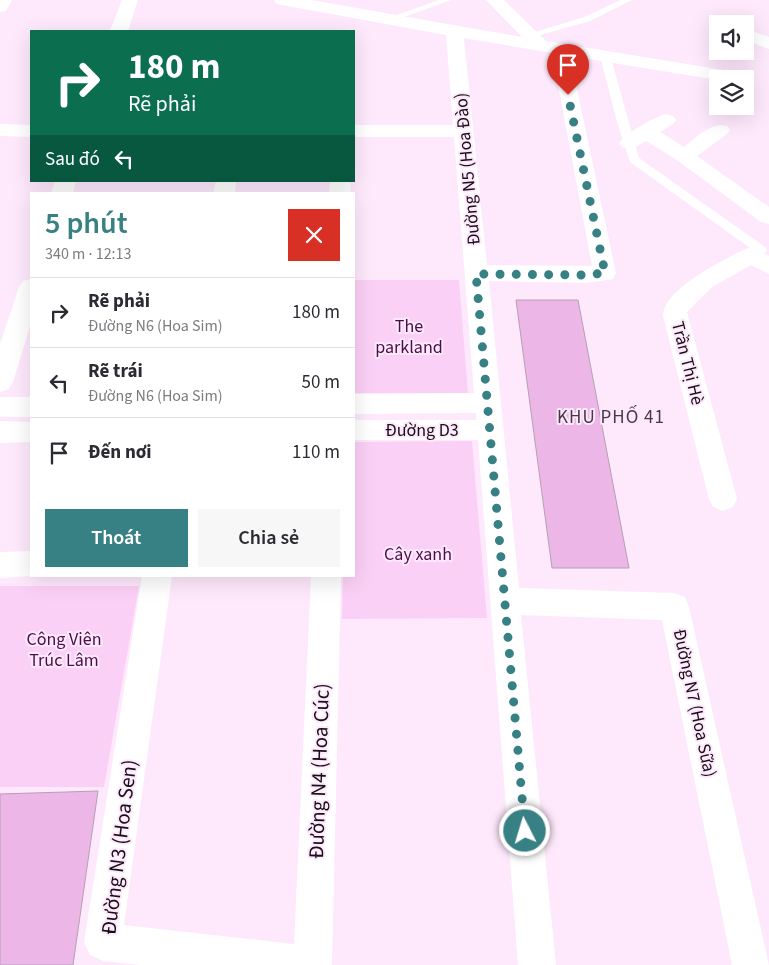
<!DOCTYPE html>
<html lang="vi">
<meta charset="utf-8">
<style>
:root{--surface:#fff;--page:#f7f7f7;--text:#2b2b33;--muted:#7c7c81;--line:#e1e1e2;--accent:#378083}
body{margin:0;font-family:"Source Sans 3",sans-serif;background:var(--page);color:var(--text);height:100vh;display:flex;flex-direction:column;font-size:19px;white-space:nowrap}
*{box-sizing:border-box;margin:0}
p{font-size:16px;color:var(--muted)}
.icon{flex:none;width:28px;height:28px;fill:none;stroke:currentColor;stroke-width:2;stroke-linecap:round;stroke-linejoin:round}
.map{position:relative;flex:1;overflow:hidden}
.side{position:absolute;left:30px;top:192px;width:325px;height:385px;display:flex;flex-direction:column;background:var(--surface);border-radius:0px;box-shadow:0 5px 20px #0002}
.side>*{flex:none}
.hud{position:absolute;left:30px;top:30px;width:325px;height:152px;border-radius:0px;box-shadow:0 5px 20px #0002;background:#0b6e4f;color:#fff;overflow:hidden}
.controls{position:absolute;left:709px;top:15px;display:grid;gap:10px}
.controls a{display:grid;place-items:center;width:45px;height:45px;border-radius:0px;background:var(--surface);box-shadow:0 5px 20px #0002;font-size:25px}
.pin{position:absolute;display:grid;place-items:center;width:42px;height:42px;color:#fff;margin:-51px -21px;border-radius:50% 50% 50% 0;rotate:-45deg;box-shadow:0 0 5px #0007}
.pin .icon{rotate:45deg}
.me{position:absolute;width:55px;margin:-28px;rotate:355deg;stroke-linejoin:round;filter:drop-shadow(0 0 4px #0008)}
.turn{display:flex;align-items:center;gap:18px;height:105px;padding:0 15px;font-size:22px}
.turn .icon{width:65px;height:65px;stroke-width:2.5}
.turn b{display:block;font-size:35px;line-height:42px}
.then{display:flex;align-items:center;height:48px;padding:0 15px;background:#0003;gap:10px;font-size:19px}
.round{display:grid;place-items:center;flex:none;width:52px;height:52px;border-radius:0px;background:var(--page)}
.overview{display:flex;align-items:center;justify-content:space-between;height:85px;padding:0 15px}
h1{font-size:30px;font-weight:600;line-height:38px;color:var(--accent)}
.cta{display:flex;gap:10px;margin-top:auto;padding:10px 15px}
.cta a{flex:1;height:58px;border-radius:0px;background:var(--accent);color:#fff;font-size:20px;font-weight:600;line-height:58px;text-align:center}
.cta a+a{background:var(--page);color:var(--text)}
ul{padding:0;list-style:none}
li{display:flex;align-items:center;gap:15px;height:70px;padding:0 15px;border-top:1px solid var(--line)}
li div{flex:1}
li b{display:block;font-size:19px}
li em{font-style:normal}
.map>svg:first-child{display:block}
</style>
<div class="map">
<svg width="769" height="965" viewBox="0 0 769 965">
<rect width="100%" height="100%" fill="#fee9fc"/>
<path fill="#fbd0f6" d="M354,280H459L468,393H354Z
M472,441L487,618L342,619L343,576H354V442Z
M0,586H139L104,787H0Z"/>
<path fill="#ecb7e7" stroke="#b4a0b1" d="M516,300H578L629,568H552Z
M98,791L73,965H0V794Z"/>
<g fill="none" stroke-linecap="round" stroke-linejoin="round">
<path fill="#fff" fill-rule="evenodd" d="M439,0H451L393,21L386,19Z
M621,0H632L590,21L530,38L526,35L584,17Z
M605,52L610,55L639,158L765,247L767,250L765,253H757L630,162L617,122L600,55Z"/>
<path fill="#fff" fill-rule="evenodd" d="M122,0H138L128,31H110Z
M274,0H311L522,37L486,0H504L546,41L742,73L749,75L751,79L745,84V79H718V80L570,56L616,273L613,279L587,283L489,281L519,588L674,593L685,597L689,607L769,965H732L662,620L521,615L556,965H518L478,440H354V420H476V413L354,414V394L474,393L454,137H354V125H453L446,35L282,5L276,4ZM464,38L552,53L592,266L487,265Z
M723,17L729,18L735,24H718V26L714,22L717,18Z
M745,28L769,37V49L745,40Z
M666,114L673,116L676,120L673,124L660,132L684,147C696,138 711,122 727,126L730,130L727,134L697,156L769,207V224L761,222L677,160L646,141L636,147L629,149L622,147L619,143C626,133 654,117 666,114Z
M0,124L31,125V137L0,136Z
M55,181H76L73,194H51Z
M216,181H236L235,194H213Z
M330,181H350L351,194H329Z
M751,247L769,256V274L751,265L712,287L687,312L737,499L733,507L723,511L713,507L709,499L663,316C663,289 722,261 743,250Z
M31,279V323L13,382L9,389L0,392V344L19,287L23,281Z
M0,397H31V417H0Z
M0,421L31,422V442L0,443Z
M31,551V576H33L0,578V552Z
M142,576H172L124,925L294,944L311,576H341L332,965H141L103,961L90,955L84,942Z"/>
<path fill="#fff" fill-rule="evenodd" d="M0,0H12L6,11L0,12Z"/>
</g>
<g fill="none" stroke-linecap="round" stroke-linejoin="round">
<path stroke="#378083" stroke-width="9" stroke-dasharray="0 16.2" d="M525,831L476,274L587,275L605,273L568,95"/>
</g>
<g text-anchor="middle" stroke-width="4" stroke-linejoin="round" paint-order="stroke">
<g font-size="18" fill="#171016" stroke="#fee9fc">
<text transform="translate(467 169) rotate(-95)" y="6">Đường N5 (Hoa Đào)</text>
<text transform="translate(688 363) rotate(76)" y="6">Trần Thị Hè</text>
<text x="422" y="436">Đường D3</text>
<text transform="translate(695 703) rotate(78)" y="6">Đường N7 (Hoa Sữa)</text>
</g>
<g font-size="18" fill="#4a0d48" stroke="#fee9fc">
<text x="409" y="332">The<tspan x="409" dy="21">parkland</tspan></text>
<text x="418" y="560">Cây xanh</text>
<text x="64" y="645">Công Viên<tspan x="64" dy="21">Trúc Lâm</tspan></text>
</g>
<g font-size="19" letter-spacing="1" fill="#483746" stroke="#fee9fc">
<text x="611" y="423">KHU PHỐ 41</text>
</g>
<g font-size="21" fill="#171016" stroke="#fee9fc">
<text transform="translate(319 771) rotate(-88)" y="7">Đường N4 (Hoa Cúc)</text>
<text transform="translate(119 847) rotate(-83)" y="7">Đường N3 (Hoa Sen)</text>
</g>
</g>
</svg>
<div class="controls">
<a><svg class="icon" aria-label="sound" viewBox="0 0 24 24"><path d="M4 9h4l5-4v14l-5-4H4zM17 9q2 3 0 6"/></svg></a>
<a><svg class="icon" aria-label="layers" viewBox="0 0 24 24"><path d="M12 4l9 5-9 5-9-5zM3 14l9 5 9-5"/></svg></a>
</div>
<div class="pin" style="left:568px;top:95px;background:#d93025"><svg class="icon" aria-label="arrive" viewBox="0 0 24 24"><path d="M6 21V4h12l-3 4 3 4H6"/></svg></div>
<svg class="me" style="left:525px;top:831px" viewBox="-20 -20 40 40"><circle r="17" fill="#378083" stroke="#fff" stroke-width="3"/><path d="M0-11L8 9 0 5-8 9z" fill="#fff"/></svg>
<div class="hud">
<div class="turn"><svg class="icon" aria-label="right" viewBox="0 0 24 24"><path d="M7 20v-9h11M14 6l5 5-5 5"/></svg><div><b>180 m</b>Rẽ phải</div></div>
<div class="then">Sau đó<svg class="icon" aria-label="left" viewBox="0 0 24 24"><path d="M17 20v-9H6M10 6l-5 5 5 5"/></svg></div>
</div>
<section class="side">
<div class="overview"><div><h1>5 phút</h1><p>340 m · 12:13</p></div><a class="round" style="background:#d93025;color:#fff"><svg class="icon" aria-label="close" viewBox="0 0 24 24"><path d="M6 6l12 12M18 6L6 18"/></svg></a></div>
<ul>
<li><svg class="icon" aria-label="right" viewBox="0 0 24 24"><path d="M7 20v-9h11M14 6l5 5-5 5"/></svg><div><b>Rẽ phải</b><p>Đường N6 (Hoa Sim)</p></div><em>180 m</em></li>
<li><svg class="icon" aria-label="left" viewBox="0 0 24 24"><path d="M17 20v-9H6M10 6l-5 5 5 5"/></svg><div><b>Rẽ trái</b><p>Đường N6 (Hoa Sim)</p></div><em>50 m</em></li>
<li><svg class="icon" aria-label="arrive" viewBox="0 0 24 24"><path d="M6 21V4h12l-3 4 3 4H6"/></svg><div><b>Đến nơi</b></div><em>110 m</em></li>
</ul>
<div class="cta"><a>Thoát</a><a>Chia sẻ</a></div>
</section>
</div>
